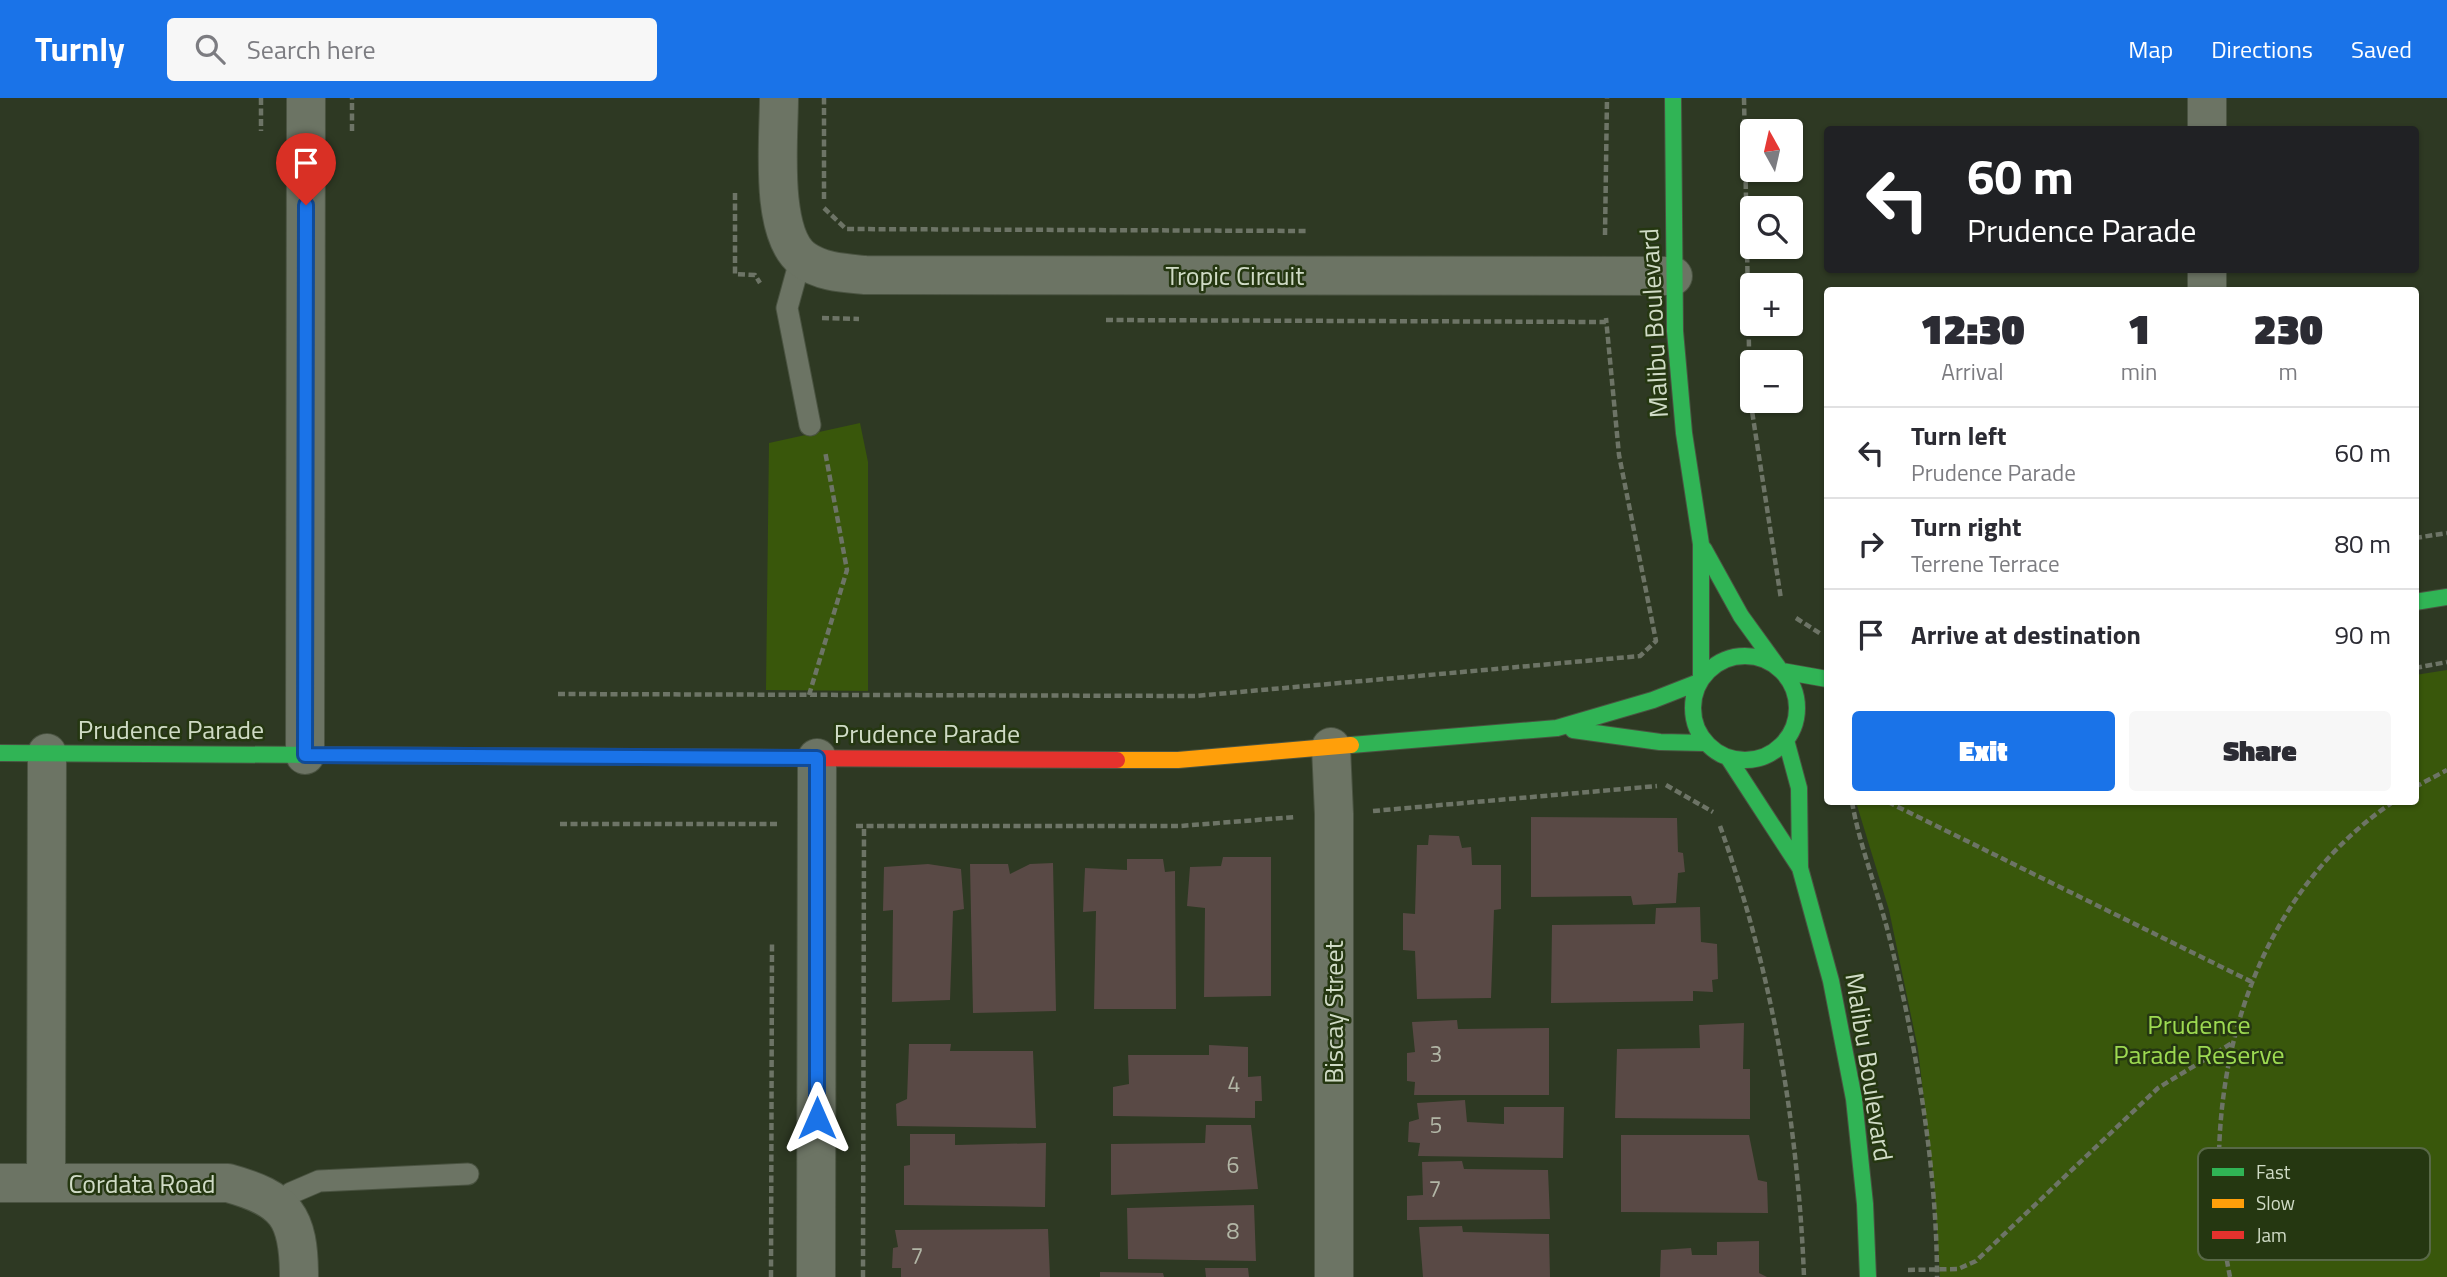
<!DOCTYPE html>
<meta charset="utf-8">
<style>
:root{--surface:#fff;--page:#f7f7f7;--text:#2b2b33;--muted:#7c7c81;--line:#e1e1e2;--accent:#1a73e8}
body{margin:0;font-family:"Titillium Web",sans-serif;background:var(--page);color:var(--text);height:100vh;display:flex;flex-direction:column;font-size:26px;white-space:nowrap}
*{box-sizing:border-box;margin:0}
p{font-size:23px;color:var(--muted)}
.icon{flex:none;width:38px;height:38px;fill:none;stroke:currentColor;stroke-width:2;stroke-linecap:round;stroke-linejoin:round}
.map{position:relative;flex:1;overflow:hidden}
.panel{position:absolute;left:1824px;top:189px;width:595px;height:518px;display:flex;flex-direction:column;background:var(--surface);border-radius:7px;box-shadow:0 2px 5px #0004}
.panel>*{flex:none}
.hud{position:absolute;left:1824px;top:28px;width:595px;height:147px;border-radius:7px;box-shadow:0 2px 5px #0004;background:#202124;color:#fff;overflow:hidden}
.needle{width:46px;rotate:352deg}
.fabs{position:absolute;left:1740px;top:21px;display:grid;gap:14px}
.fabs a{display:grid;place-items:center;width:63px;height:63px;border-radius:7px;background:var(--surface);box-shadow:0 2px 5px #0004;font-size:35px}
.pin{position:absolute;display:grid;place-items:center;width:60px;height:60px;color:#fff;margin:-72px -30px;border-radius:50% 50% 50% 0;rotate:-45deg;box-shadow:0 0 7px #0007}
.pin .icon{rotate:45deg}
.me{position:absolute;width:77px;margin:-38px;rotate:0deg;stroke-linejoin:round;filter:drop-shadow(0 0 5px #0008)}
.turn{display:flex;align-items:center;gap:24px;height:147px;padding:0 28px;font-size:32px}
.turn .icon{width:91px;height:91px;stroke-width:2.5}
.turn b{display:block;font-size:49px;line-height:60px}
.eta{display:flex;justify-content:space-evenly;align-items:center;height:119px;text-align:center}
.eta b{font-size:42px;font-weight:800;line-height:49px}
.button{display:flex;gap:14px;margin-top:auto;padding:14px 28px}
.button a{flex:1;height:80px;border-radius:7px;background:var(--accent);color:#fff;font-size:28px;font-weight:800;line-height:80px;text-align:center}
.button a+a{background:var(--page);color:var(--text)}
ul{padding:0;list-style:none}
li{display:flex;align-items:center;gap:21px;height:91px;padding:0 28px;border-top:2px solid var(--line)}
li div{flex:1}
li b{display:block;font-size:26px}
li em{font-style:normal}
header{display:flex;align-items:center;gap:42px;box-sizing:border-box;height:98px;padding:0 35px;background:var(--accent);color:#fff}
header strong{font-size:33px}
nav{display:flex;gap:38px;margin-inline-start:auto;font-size:24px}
.search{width:490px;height:63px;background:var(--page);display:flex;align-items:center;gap:18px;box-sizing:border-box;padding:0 24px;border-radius:7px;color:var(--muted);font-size:26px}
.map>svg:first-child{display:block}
</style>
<header>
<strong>Turnly</strong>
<div class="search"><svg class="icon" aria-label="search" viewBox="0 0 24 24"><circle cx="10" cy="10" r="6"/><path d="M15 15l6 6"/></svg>Search here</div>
<nav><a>Map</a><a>Directions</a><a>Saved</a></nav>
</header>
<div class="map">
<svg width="2447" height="1179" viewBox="0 0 2447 1179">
<rect width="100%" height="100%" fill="#2e3923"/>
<path fill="#39570b" d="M860,325L868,364V593L766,592L769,345Z
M2447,572V1179H1940L1934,1088L1918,951L1889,812L1856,704H2415V577Z"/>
<path fill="#594945" d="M1531,719L1677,720L1678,754L1683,755L1685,774L1678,775L1676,805L1633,807L1631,798L1531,799Z
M1429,737L1459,738L1462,750L1471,749L1472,767H1501V811L1494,812L1491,900L1417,901L1415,853L1403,852V815L1415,816L1417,747H1428Z
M1223,759H1271V898L1204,899L1205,810L1187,808L1190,769L1221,768Z
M1127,761H1163L1165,774L1175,773L1176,911H1094L1096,813L1083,814L1085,770L1127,772Z
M1053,765L1056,913L973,915L970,766H1008L1010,776L1030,766Z
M928,766L961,771L964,811L953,813L950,902L892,904L893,812L883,813L884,769Z
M1700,809L1701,844L1717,846L1718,881L1712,882L1713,894L1693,893V903L1551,905L1552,827L1655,826L1656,810Z
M1457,922L1458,931L1549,930V997H1414L1415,984L1407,983V955L1415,954L1412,924Z
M1744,925L1743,971H1750V1021L1615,1020L1617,951L1700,950L1699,927Z
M909,946H951L950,953H1033L1036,1030L897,1028L896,1006L907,1001Z
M1209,947L1248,949V979L1261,978L1262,1003H1255V1020L1113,1018V989L1129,986L1128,957H1209Z
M1465,1002L1467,1024L1504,1026V1009H1564L1563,1060L1418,1058L1420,1045L1408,1044L1409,1024L1419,1021L1417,1005Z
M1206,1027H1251L1258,1091L1111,1097V1046L1205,1045Z
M910,1036H955V1047L1046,1045L1045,1109L904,1107V1068L910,1067Z
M1621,1037H1749L1758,1082L1767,1084L1768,1115L1621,1114Z
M1462,1063L1464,1071L1548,1072L1550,1121L1407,1122V1098L1423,1097L1422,1064Z
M1254,1107L1256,1163L1128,1161L1127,1110Z
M1462,1128L1463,1134L1549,1136L1550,1179H1423L1419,1129Z
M1048,1131L1050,1179H901V1170H892L893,1150L898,1149L895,1132Z
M1759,1143V1175L1767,1179H1660L1661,1152L1691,1150L1692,1157H1717V1144Z
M1205,1170H1248L1249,1179H1206Z
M1100,1174L1163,1175L1164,1179H1100Z"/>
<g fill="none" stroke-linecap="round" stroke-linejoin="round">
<defs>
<path id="lane" d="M801,159L787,210L810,327
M280,1106L291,1095L319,1083L468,1076"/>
<path id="street" d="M779,0C779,40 769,135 803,161C821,174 843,175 865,177L1673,178
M2207,32V0
M2207,192V172
M1331,649L1334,716V1179
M305,657L306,0
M0,1085H228C286,1101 299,1118 299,1179
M46,1085L47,655
M816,1179L817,660"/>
<path id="fast" d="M1673,0L1675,233L1684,335L1701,446V580
M1704,451L1741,518L1778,569
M2415,504L2447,499
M1693 610a52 52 0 1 1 104 0a52 52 0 1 1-104 0Z
M1782,573L1827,581
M1573,632L1660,644L1705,645
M1786,642L1799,690L1800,770L1831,883L1854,1001L1865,1106L1868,1179
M1351,647L1557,630L1653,602L1699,584
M0,655L785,660
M1729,661L1800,770"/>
<path id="slow" d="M1117,662H1178L1351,647"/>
<path id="jam" d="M785,660L1117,662"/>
</defs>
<use href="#lane" stroke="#4a5341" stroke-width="23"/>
<use href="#street" stroke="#4a5341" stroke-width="40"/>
<use href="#fast" stroke="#4a5341" stroke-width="18"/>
<use href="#slow" stroke="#4a5341" stroke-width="18"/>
<use href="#jam" stroke="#4a5341" stroke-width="18"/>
<path stroke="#6d7466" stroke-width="4.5" stroke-dasharray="7 3.5" stroke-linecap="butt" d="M261,0V33
M1744,0L1750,300L1781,501
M352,33V0
M735,95V176L755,177L760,185
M824,101V0
M824,110L846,131L1307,133
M1605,137L1607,0
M822,220L859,221
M1106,222L1606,224
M2415,440L2447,435
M1796,520L1821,536
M2415,570L2447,564
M558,596L1195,598L1640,558L1656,543L1619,357L1606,220
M809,597L847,472L825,353
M1666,687L1713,714
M2415,689L2447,672
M1852,704C1860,750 1879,796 1890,842C1916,946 1937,1071 1937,1179
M1888,704L2252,884
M1373,713L1657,688
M560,726H777
M856,728H1180L1295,719
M1720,728C1772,873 1798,1025 1804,1179
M1908,1172L1958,1171L1976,1163L2158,990L2232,945
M771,1179L772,846
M863,1179L864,728
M2230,1179C2195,1006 2241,807 2393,704"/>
<use href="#lane" stroke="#6c7464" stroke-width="21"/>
<use href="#street" stroke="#6c7464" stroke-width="38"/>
<use href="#fast" stroke="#30b455" stroke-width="16"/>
<use href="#slow" stroke="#ff9f0a" stroke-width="16"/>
<use href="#jam" stroke="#e5322d" stroke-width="16"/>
</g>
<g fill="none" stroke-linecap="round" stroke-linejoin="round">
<defs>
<path id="route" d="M306,107L305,657L817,660V1020"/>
</defs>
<use href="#route" stroke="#114b97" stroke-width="18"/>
<use href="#route" stroke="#1a73e8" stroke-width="12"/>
</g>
<g text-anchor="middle" stroke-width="5" stroke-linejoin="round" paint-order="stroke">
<g font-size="23" fill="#b2b6a6">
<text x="1436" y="964">3</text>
<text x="1234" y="994">4</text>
<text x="1436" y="1035">5</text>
<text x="1233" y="1075">6</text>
<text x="1435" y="1099">7</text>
<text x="1233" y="1141">8</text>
<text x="917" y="1166">7</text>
</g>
<g font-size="26" fill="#d0dbc6" stroke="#253711">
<text x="1235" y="187">Tropic Circuit</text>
<text transform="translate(1654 225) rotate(-93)" y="9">Malibu Boulevard</text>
<text x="171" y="641">Prudence Parade</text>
<text x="927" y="645">Prudence Parade</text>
<text transform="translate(1334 914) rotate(-90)" y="9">Biscay Street</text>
<text transform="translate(1869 969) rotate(81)" y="9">Malibu Boulevard</text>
<text x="142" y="1095">Cordata Road</text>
</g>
<g font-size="26" fill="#9dda51" stroke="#253711">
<text x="2199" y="936">Prudence<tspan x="2199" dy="30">Parade Reserve</tspan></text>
</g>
</g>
<rect x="2198" y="1050" width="232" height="112" rx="10" fill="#253711" stroke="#586847" stroke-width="2"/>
<rect x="2212" y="1070" width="32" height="8" fill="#30b455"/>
<rect x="2212" y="1101" width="32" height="9" fill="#ff9f0a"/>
<rect x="2212" y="1133" width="32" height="8" fill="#e5322d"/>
<g font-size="19" fill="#d0dbc6">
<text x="2256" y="1081">Fast</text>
<text x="2256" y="1112">Slow</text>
<text x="2256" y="1144">Jam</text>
</g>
</svg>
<div class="fabs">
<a><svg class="needle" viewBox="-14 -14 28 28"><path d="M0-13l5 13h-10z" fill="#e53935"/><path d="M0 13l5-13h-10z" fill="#7c7c81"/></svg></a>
<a><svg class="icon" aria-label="search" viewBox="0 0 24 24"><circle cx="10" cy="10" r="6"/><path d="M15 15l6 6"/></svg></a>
<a>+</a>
<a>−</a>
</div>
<div class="pin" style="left:306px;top:107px;background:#d93025"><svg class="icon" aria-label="arrive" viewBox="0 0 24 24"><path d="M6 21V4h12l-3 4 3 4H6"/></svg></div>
<svg class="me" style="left:817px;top:1020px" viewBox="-20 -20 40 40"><path d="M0-17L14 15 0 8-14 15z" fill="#1a73e8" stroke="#fff" stroke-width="4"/></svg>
<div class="hud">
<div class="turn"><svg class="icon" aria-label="left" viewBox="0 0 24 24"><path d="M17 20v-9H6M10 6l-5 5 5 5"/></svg><div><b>60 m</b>Prudence Parade</div></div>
</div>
<section class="panel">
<div class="eta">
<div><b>12:30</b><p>Arrival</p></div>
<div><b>1</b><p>min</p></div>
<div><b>230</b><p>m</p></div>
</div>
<ul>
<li><svg class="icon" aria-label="left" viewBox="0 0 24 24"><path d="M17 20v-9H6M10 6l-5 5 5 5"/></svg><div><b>Turn left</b><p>Prudence Parade</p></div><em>60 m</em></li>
<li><svg class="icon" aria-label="right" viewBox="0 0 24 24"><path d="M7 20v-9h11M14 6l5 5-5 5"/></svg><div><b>Turn right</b><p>Terrene Terrace</p></div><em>80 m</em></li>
<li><svg class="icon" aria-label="arrive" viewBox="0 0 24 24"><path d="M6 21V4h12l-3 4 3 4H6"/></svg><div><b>Arrive at destination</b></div><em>90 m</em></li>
</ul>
<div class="button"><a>Exit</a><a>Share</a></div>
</section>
</div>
